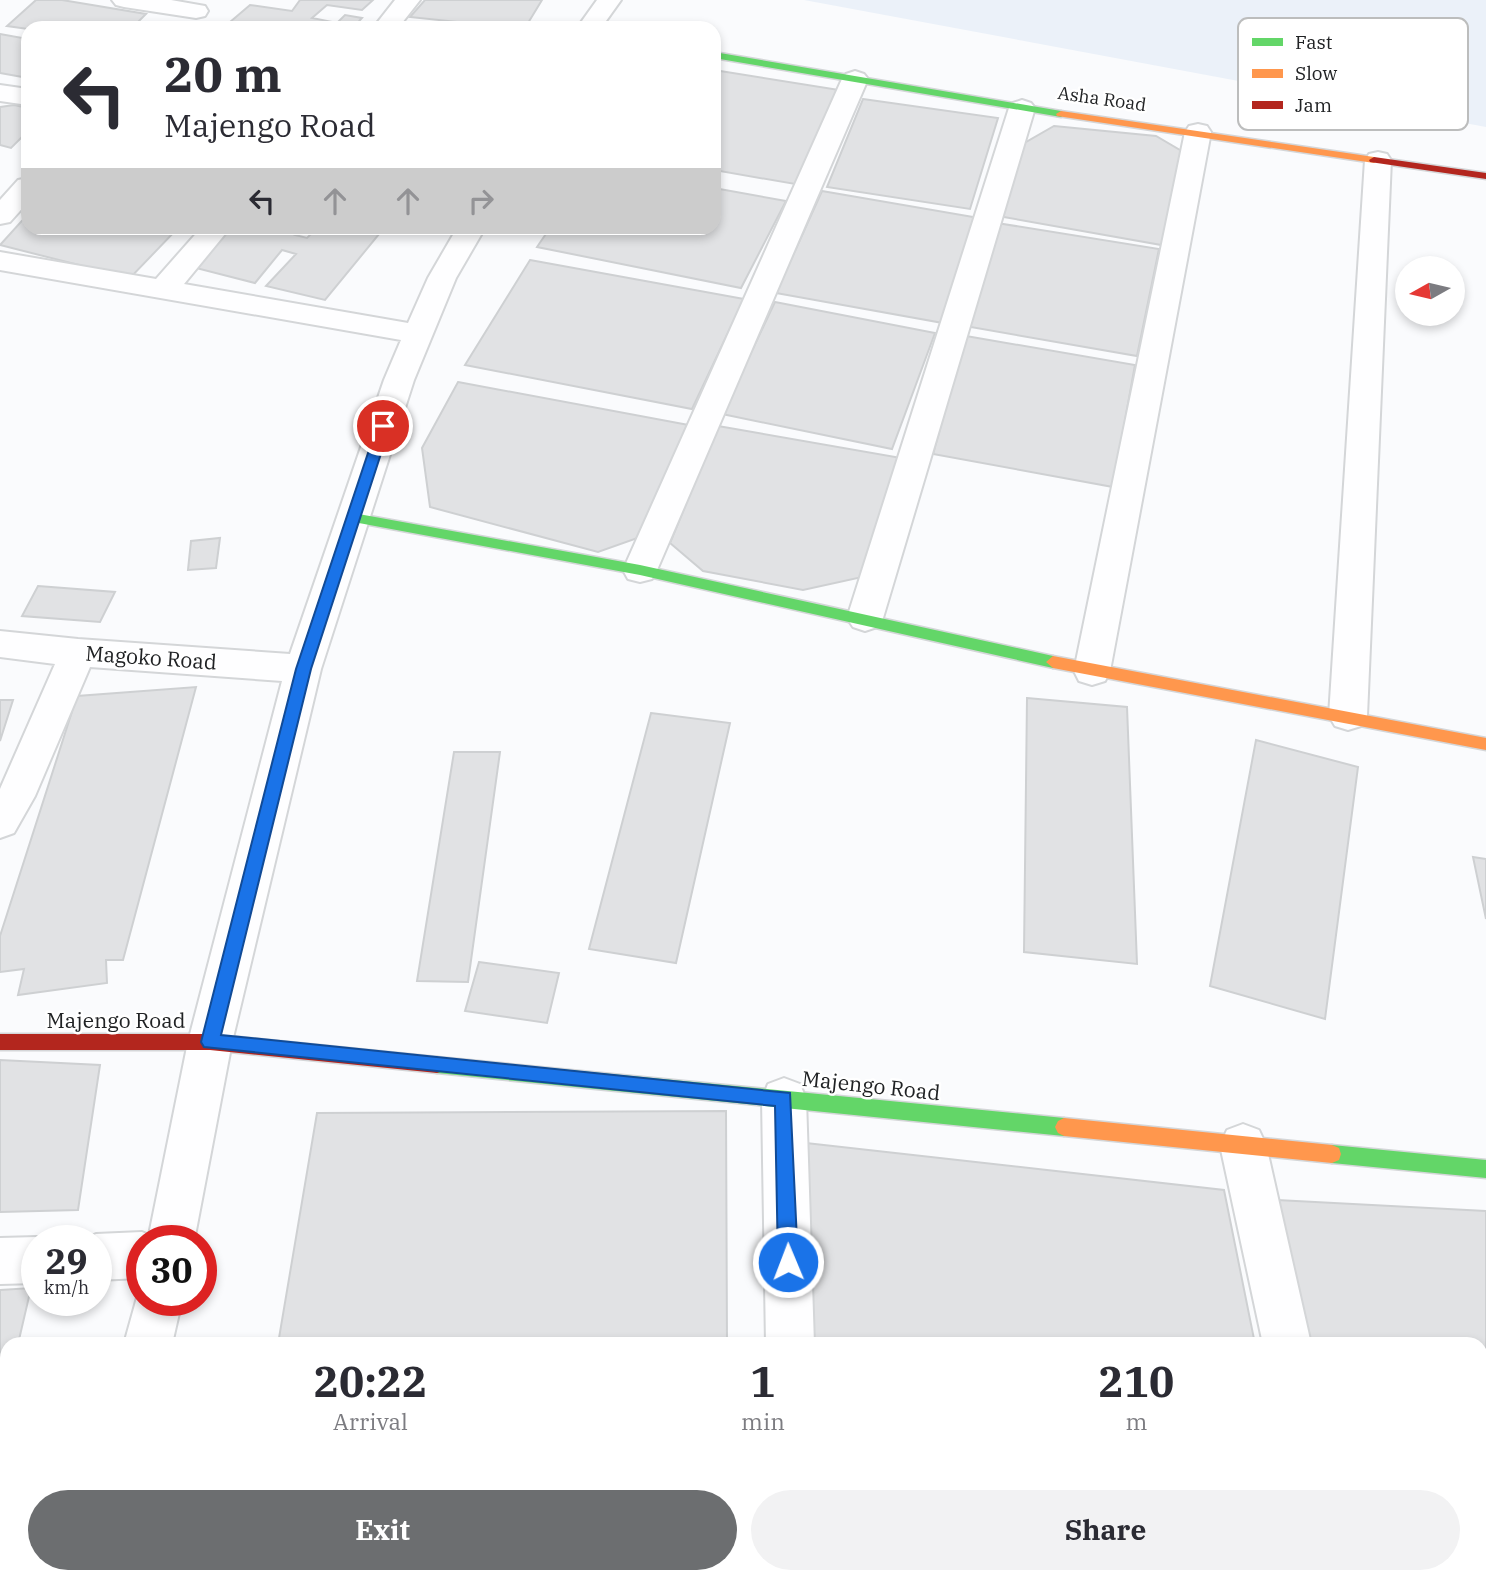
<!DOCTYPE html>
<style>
:root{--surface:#fff;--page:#f2f2f3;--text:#2b2b33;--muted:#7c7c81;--accent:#6c6e70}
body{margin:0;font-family:"IBM Plex Serif",serif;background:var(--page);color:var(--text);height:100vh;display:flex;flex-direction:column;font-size:26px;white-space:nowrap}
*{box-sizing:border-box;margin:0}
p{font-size:23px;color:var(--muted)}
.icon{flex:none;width:38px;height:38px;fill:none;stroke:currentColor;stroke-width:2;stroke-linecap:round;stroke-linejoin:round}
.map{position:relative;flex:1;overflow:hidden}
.side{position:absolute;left:0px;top:1337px;width:1488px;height:247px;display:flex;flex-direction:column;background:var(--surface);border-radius:21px 21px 0 0;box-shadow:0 4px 10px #0003}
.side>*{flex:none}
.hud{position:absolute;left:21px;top:21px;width:700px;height:214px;border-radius:21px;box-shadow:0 4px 10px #0003;background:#fff;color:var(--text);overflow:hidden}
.needle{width:46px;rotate:262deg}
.fabs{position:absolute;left:1395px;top:256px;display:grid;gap:14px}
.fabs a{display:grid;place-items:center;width:70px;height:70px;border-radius:50%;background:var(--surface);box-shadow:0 4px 10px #0003;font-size:35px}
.speed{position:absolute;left:21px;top:1225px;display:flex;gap:14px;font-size:35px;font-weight:700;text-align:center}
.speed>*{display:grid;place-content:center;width:91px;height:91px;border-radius:50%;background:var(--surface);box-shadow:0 4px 10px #0003;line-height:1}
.speed small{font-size:18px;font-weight:400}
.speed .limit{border:10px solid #d22;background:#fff;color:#111}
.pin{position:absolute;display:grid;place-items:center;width:60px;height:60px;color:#fff;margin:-30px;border:4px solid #fff;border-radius:50%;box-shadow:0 2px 7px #0007}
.me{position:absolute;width:77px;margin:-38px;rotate:359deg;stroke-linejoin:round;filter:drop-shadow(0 0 5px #0008)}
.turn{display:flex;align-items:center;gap:24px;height:147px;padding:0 28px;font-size:32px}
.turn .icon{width:91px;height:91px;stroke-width:2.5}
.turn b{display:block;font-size:49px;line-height:60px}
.lanes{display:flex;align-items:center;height:66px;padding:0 28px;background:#0003;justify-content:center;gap:35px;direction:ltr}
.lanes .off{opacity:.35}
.eta{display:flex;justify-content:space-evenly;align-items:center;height:119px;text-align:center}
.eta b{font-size:42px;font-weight:800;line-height:49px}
.primary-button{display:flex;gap:14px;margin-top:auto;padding:14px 28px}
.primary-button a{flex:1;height:80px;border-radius:42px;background:var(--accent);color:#fff;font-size:28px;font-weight:800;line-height:80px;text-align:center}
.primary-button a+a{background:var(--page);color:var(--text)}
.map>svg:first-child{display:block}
</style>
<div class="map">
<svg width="1486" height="1583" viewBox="0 0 1486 1583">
<rect width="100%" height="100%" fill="#fafbfd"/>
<path fill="#ebf1f9" d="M804,0H1486V127Z"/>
<path fill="#e1e2e4" stroke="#ced0d2" stroke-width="2" d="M36,0H62L146,14L132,28L28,29L7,26Z
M300,0H373L362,10L327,5L312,18L337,23L345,15L362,18L353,28H223L250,5L292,11Z
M425,0H542L525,28L486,23L482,28H453L458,22L410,17Z
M0,34L28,39V78L0,73Z
M714,70L839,90L795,184L714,170Z
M863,99L998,118L970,209L827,187Z
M14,105L28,108V131L11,148L0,145V107Z
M1054,126L1156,136L1185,153L1167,246L998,216L1021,145Z
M714,188L786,201L741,288L537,247L550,228H714Z
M822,191L979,218L943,323L776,293Z
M28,214V228H178L130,278L0,245Z
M997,223L1159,249L1137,356L965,326Z
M231,228H302L295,235L307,238L317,228H384L325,300L266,286L296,254L282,250L255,283L196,268Z
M530,260L744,299L692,409L465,365Z
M775,302L935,333L892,449L722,414Z
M966,336L1135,365L1113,487L933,454Z
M458,382L694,426L646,535L598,552L430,507L422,448Z
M718,426L901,458L867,576L803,590L703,571L670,543Z
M220,538L216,568L188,570L191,541Z
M38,586L115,592L100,622L22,616Z
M196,687L123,960H106L107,983L18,995L24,969L0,972V936L77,696Z
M1027,698L1127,707L1137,964L1024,952Z
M0,700H13L0,741Z
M651,713L730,723L676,963L589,949Z
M1256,740L1358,767L1325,1019L1210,986Z
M454,752H500L468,982L417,981Z
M1473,857L1486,859V919Z
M479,962L559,973L547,1023L465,1011Z
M0,1060L100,1065L78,1210L0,1212Z
M726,1111L727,1344H278L317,1113Z
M797,1142L1224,1190L1255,1344H803Z
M1277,1200L1486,1211V1583H1357L1356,1577H1480V1344H1307Z
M31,1288L18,1344H7V1393L0,1424V1290Z
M809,1577H1302L1303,1583H810Z"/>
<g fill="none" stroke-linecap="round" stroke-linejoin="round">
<defs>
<path id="street" d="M112,0H171L205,6L208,11L205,16L196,18L124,7L116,5Z
M395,0H420L398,28H373Z
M597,0H621L601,28H577Z
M855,71L864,74L868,79L657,570L652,579L640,582L628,579L623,570L842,79L846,74Z
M0,85L28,89V105L0,101Z
M1022,100L1031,103L1035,108L883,618L877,627L865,631L853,627L847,618L1009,108L1013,103Z
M1198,124L1207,126L1211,132L1110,671L1105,681L1092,685L1079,681L1074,671L1185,132L1189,126Z
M1378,152L1387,154L1391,160L1367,716L1361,726L1348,730L1335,726L1329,716L1365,160L1369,154Z
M28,178V202L10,222L0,224V200L18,180Z
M201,228H230L184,284L408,323L428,278L457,228H485L456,278L414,380L321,669L232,1042L194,1241H142V1278L96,1280V1241H79L96,1234L142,1232L149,1235L188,1042L282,681L90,667L35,796L14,833L0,838V789L55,664L0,657V631L78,639L290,654L384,380L401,340L0,270V252L156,279Z
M784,1078L800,1084L806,1099L814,1344H766L762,1099L768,1084Z
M1243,1124L1259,1130L1266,1145L1311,1344H1263L1220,1145L1227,1130Z
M37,1237L47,1241H37V1283L0,1284V1238Z
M141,1283L142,1300H182L172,1344H124Z
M0,1480H7V1532H0Z
M70,1577H123L121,1583H67Z
M770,1577H822L823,1583H769Z
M1311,1577H1364L1367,1583H1313Z"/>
<path id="fast" d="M714,52L1061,111L1066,114L1061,117L714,58Z
M353,513L640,565L1053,656L1060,662L1053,668L640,575L348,521L346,518Z
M437,1057L1064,1118L1070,1121L1073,1127L1070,1133L1064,1136L437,1073L431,1071L428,1065L431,1059Z
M1332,1145L1486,1160V1178L1332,1163L1325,1160L1323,1154L1325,1148Z"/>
<path id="slow" d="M1061,111L1374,157L1379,160L1374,163L1057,116L1056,114Z
M1053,656L1486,738V750L1053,668L1046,662Z
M1064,1118L1332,1145L1339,1148L1341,1154L1339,1160L1332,1163L1064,1136L1058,1133L1055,1127L1058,1121Z"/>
<path id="jam" d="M1374,157L1486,173V179L1370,162L1369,160Z
M0,1034H210L437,1057L443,1059L446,1065L443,1071L437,1073L210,1050H0Z"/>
</defs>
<use href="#street" stroke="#d4d6d8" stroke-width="4"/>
<use href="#fast" stroke="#d4d6d8" stroke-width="3"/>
<use href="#slow" stroke="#d4d6d8" stroke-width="3"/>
<use href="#jam" stroke="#d4d6d8" stroke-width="3"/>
<use href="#street" fill="#fefeff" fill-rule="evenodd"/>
<use href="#fast" fill="#63d668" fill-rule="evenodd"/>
<use href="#slow" fill="#ff974d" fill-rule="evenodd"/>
<use href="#jam" fill="#b3261e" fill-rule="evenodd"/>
</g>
<path fill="#1a73e8" stroke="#114b97" stroke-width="2" d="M383,421L390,426L311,669L221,1035L790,1093L798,1262L795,1269L788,1272L781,1269L778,1262L775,1106L204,1047L201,1042L296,669L377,426Z"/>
<g text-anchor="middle" stroke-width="5" stroke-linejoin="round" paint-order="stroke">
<g font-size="18" fill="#202224" stroke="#fff">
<text transform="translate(1102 99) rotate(8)" y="6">Asha Road</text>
</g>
<g font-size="21" fill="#202224" stroke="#fff">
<text transform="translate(151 658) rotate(4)" y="7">Magoko Road</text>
<text x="116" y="1028">Majengo Road</text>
<text transform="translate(871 1086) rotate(6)" y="7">Majengo Road</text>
</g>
</g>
<rect x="1238" y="18" width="230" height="112" rx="10" fill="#fff" stroke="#bcbdbd" stroke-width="2"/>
<rect x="1252" y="38" width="31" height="8" fill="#63d668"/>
<rect x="1252" y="69" width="31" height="9" fill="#ff974d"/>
<rect x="1252" y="101" width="31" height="8" fill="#b3261e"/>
<g font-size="19" fill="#202224">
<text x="1295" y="49">Fast</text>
<text x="1295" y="80">Slow</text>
<text x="1295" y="112">Jam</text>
</g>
</svg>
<div class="fabs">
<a><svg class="needle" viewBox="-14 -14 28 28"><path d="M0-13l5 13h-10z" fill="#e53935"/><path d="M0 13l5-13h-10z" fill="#7c7c81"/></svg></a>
</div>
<div class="speed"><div>29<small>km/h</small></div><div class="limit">30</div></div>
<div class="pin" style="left:383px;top:426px;background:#d93025"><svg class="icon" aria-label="arrive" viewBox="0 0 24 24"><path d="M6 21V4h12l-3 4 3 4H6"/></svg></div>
<svg class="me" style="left:788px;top:1262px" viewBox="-20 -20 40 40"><circle r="17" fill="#1a73e8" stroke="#fff" stroke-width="3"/><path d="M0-11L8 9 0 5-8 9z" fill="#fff"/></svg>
<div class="hud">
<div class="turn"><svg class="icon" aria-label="left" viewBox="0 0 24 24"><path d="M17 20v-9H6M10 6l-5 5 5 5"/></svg><div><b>20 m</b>Majengo Road</div></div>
<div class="lanes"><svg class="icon" aria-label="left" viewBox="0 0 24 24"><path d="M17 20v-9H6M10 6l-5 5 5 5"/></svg><svg class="icon off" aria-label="ahead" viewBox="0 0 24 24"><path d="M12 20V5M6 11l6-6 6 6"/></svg><svg class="icon off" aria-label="ahead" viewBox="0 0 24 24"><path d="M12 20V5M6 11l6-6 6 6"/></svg><svg class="icon off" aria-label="right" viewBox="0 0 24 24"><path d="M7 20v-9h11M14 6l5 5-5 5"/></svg></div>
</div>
<section class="side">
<div class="eta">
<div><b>20:22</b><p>Arrival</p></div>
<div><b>1</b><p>min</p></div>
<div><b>210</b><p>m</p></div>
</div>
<div class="primary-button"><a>Exit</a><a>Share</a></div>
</section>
</div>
